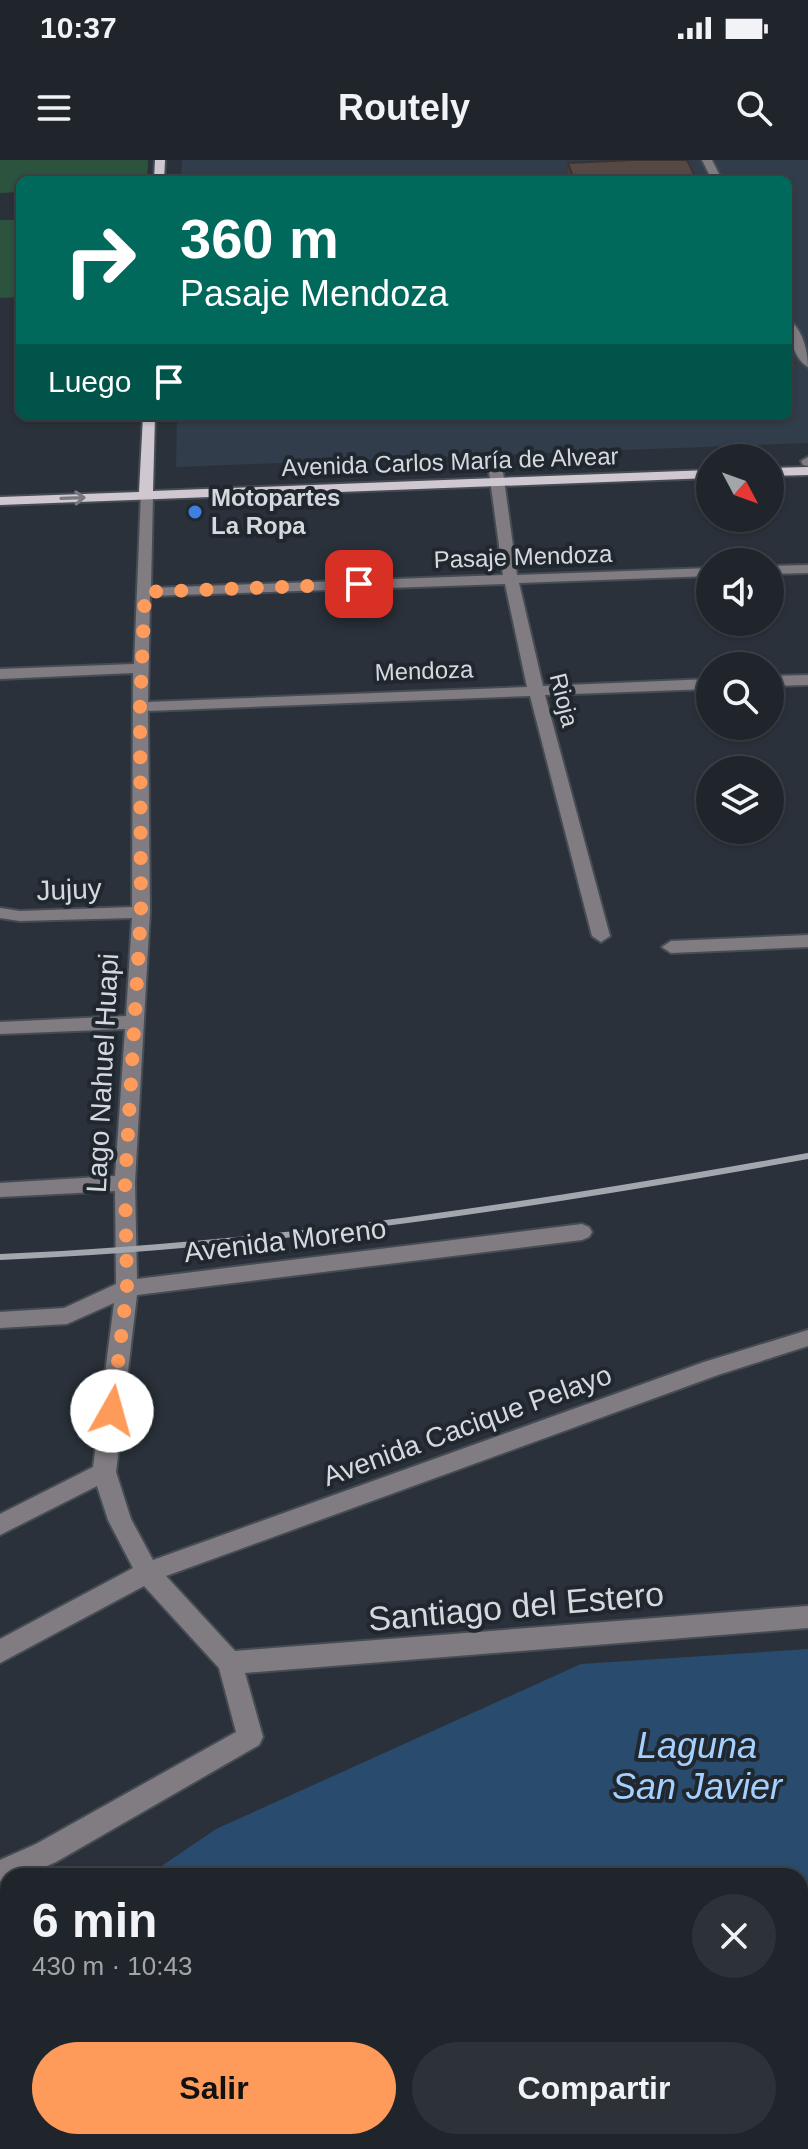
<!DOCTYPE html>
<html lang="es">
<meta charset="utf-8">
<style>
:root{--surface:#20252c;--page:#2d3138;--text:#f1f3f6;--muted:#a2a5a9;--line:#3d4248;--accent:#ff9b5a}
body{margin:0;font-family:Helvetica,sans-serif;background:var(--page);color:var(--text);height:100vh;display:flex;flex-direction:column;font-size:30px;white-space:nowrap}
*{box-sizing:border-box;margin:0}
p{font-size:26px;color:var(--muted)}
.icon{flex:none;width:44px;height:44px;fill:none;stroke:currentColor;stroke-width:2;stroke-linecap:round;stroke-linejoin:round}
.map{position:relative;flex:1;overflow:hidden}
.details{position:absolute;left:0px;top:1708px;width:808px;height:282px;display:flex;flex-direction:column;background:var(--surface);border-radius:24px 24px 0 0;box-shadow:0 2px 6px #0004,0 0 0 2px var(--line)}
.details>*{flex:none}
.hud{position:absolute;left:16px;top:16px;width:776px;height:244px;border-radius:12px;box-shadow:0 2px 6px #0004,0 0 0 2px var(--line);background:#00695c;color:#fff;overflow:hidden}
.needle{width:52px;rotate:131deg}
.controls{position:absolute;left:696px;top:284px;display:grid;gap:16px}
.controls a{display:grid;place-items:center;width:88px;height:88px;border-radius:50%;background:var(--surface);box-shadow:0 2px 6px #0004,0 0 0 2px var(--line);font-size:40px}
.pin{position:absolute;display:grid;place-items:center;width:68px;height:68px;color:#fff;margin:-34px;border-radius:16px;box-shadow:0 4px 12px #0006}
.me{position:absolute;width:88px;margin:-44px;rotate:7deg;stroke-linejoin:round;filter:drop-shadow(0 0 6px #0008)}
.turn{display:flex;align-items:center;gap:28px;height:168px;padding:0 32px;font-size:36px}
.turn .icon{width:104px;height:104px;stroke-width:2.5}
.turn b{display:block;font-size:56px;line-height:68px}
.then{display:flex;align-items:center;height:76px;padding:0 32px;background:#0003;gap:16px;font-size:30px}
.round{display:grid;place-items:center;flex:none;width:84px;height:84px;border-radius:42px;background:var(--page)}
.headline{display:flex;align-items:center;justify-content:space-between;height:136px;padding:0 32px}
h1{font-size:48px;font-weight:800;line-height:60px}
.button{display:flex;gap:16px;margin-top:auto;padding:16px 32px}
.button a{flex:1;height:92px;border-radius:48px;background:var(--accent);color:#111;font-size:32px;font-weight:800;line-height:92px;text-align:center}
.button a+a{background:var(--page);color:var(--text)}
.status{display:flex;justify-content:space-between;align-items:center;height:56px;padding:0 40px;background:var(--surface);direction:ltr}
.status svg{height:22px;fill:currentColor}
header{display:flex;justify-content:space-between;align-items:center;height:104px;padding:0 32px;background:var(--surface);font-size:36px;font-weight:800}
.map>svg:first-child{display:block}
</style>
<div class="status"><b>10:37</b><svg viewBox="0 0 49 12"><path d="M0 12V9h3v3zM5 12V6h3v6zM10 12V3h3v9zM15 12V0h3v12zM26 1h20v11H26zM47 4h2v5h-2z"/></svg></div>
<header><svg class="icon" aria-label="menu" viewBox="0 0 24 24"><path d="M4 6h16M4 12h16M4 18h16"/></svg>Routely<svg class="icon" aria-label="search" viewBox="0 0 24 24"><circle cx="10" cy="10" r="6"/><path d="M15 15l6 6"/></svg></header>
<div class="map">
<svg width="808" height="1989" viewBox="0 0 808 1989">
<rect width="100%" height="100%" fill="#2a313a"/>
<path fill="#313d4a" d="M182,0H808V283L176,307L177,256H788V20H181Z"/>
<path fill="#2b533d" d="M0,0H148L147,20H20V32L0,33Z
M0,60H20V137L0,138Z"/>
<path fill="#284b6e" d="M808,1489V1748H800V1716H147L216,1669L581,1504Z
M8,1811V1982H695L691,1989H0V1817Z"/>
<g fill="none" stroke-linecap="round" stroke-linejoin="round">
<defs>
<path id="minor" d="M702,0H712L722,20H712Z
M788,160C802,167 808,191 808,207C794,199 788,175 788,160Z
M808,297V306L803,305L801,301Z
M496,308L503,312L517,415L710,408V416L519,423L543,526L710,519V529L545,535L610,776L601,782L592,776L530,536L148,551L150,752L135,1023L137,1119L582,1064L589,1067L592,1072L589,1077L582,1080L137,1135L116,1312L131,1359L153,1400L704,1202L808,1170V1186L718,1215L166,1416L235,1491L808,1446V1468L245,1513L263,1577L259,1585L56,1702L24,1716H8V1723L0,1726V1700L36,1684L236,1572L219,1508L144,1426L0,1503V1479L133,1408L108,1360L97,1326L0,1375V1354L93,1307L114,1143L67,1164L0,1168V1152L64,1148L116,1124L115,1031L0,1037V1023L115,1016L125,869L0,874V862L126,856L132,758L20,761L0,758V748L20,751L132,747L133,513L0,519V509L134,504L141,332L153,335L151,428L503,415L489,312ZM505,424L527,527L148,542L150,436Z
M808,405V413L770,414V406Z
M808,515V525L770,526V516Z
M808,775V787L671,793L662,787L671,781Z"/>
<path id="major" d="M155,0H165L164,20H154Z
M143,256H155L153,331L710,310V318L0,345V337L139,332Z
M808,307V315L770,316V308Z"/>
</defs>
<use href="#minor" stroke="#454c54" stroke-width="4"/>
<use href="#major" stroke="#454c54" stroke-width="4"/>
<use href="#minor" fill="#807c81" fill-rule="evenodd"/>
<use href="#major" fill="#d0c8d1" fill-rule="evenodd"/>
<path stroke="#a1a7ad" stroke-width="6" d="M0,1097C271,1086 541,1044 808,996"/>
</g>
<path fill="#493e3b" d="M624,0H687L697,20H567V18L568,3L625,1Z
M788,190L795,204L793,218H788Z"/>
<path fill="#554845" stroke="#3c3230" stroke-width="2" d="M632,0H687L697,20H574L568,3Z
M788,190L795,204L788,205Z"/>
<defs><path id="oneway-shaft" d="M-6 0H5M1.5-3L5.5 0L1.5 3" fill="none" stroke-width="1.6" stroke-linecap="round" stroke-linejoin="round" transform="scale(2)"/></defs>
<use stroke="#787880" href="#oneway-shaft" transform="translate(73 338) rotate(-2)"/>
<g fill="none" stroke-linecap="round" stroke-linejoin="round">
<path stroke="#ff9b5a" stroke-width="14" stroke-dasharray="0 25.2" d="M112,1251L127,1128L125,1023L141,752L140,547L145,432L359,424"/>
</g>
<circle fill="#3f7fe0" stroke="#20272f" stroke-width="3" cx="195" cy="352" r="8"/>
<g text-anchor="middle" stroke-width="8" stroke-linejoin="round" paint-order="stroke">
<g font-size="24" fill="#d4d9de" stroke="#20272f">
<text transform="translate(450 302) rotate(-2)" y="8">Avenida Carlos María de Alvear</text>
<text transform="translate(523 397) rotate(-2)" y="8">Pasaje Mendoza</text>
<text transform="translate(424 511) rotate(-2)" y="8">Mendoza</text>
<text transform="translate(564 540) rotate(76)" y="8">Rioja</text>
</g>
<g font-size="24" font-weight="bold" fill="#d4d9de" stroke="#20272f" text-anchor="start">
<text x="211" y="346">Motopartes<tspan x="211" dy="28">La Ropa</tspan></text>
</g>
<g font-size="28" fill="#d4d9de" stroke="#20272f">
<text transform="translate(69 729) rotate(-2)" y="10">Jujuy</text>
<text transform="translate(102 913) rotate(-87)" y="10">Lago Nahuel Huapi</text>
<text transform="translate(285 1080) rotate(-7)" y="10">Avenida Moreno</text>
<text transform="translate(467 1265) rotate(-20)" y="10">Avenida Cacique Pelayo</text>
</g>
<g font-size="34" fill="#d4d9de" stroke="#20272f">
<text transform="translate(516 1446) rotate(-5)" y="12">Santiago del Estero</text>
</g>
<g font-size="36" font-style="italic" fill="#a3d0ff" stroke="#20272f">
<text x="697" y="1598">Laguna<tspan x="697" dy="41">San Javier</tspan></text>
</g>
</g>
</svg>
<div class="controls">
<a><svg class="needle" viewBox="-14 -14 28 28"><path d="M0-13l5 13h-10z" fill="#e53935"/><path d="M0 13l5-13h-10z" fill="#a2a5a9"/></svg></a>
<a><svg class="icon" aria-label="sound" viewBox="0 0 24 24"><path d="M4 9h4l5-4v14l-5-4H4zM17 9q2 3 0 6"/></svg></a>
<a><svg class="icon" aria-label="search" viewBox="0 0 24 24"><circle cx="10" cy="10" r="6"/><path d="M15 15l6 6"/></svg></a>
<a><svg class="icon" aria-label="layers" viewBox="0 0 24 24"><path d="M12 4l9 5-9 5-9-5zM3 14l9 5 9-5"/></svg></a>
</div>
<div class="pin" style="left:359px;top:424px;background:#d93025"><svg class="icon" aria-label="arrive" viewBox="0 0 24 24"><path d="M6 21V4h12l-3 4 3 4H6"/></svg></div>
<svg class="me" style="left:112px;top:1251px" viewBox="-20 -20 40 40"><circle r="19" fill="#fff"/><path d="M0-13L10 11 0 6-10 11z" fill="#ff9b5a"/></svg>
<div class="hud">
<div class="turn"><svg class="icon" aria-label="right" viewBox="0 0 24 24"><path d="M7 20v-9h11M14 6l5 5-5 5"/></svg><div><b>360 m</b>Pasaje Mendoza</div></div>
<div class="then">Luego<svg class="icon" aria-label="arrive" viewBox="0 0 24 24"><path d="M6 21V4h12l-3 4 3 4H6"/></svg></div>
</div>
<section class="details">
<div class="headline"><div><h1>6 min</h1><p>430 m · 10:43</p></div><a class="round"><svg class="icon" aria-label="close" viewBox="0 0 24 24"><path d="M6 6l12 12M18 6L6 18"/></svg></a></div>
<div class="button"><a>Salir</a><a>Compartir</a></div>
</section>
</div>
